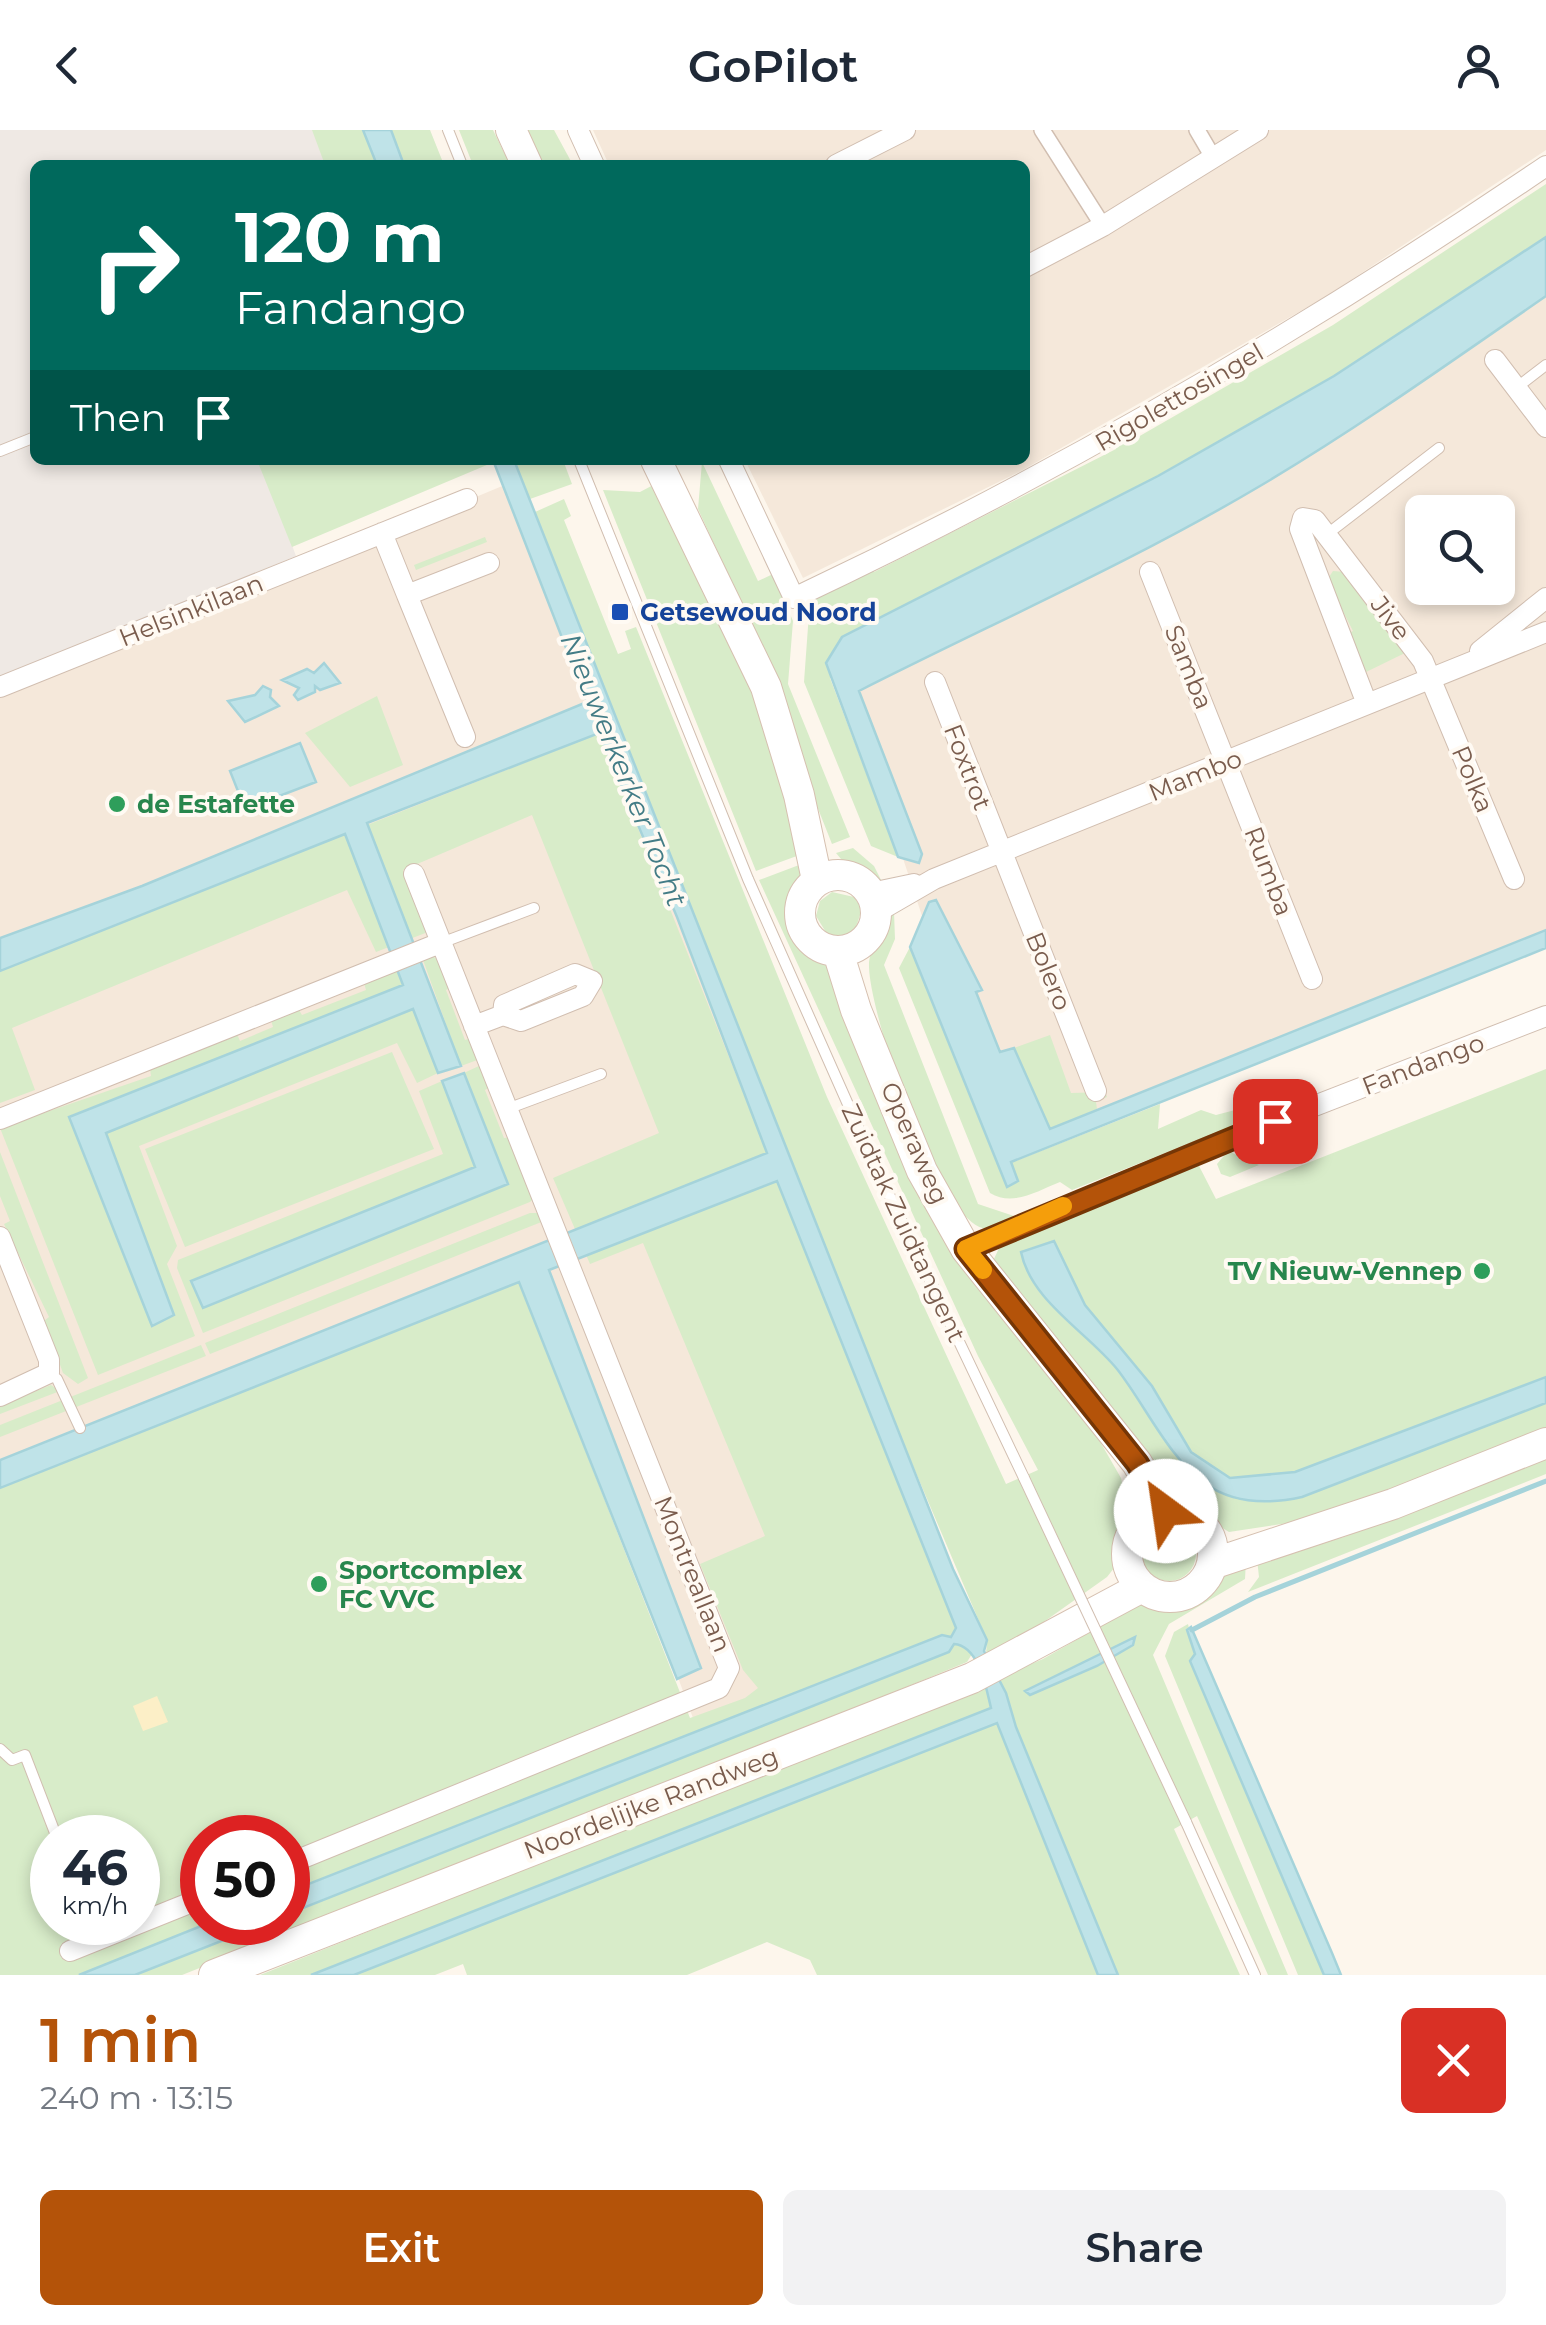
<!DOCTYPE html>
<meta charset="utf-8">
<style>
:root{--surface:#fff;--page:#f2f2f3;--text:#1f2937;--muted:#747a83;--accent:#b45309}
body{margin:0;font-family:Montserrat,sans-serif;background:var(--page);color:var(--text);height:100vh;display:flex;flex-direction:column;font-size:38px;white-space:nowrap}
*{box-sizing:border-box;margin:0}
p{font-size:32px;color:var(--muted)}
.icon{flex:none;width:55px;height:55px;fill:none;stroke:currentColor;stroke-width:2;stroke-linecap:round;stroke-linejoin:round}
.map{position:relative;height:1845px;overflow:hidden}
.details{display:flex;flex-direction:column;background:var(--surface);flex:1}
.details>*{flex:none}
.banner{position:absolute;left:30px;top:30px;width:1000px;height:305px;border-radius:15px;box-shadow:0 5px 15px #0003;background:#00695c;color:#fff;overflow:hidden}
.controls{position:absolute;left:1405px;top:365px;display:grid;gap:20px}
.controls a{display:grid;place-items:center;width:110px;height:110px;border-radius:15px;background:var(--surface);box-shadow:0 5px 15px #0003;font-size:50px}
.speed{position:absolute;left:30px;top:1685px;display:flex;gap:20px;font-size:50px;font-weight:700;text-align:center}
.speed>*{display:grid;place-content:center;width:130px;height:130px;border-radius:50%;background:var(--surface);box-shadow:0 5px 15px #0003;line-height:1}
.speed small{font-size:25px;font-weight:400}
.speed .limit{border:15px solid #d22;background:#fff;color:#111}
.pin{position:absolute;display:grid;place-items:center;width:85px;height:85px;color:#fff;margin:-42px;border-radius:20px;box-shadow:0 5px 15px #0006}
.me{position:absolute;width:110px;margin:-55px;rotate:329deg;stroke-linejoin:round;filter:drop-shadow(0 0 8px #0008)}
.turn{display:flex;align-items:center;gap:35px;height:210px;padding:0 40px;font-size:45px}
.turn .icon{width:130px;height:130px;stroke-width:2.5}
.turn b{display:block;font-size:70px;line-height:85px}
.then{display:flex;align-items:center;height:95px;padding:0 40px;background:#0003;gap:20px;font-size:38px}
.round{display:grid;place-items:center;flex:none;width:105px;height:105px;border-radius:15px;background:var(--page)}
.overview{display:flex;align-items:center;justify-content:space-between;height:170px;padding:0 40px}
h1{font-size:60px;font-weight:600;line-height:75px;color:var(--accent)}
.action{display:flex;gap:20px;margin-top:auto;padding:20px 40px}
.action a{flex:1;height:115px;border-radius:15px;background:var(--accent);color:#fff;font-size:40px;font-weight:600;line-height:115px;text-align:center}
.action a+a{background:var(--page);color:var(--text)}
header{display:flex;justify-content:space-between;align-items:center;height:130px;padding:0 40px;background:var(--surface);font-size:45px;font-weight:600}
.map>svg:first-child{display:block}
</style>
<header><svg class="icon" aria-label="back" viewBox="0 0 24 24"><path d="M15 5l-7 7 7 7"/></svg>GoPilot<svg class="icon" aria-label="person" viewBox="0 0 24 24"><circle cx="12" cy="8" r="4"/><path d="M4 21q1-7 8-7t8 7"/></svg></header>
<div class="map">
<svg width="1546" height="1845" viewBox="0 0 1546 1845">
<rect width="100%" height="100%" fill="#fdf6ec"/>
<path fill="#f5e8da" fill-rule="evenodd" d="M593,0H1546V20L1327,166L1021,341L803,448L745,330H1025V35H609Z
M1546,132V815L1018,1022L926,798L841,541ZM1422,382H1498V458H1422Z
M512,352L969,1500L700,1607L524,1131L0,1341V565Z"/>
<path fill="#efe9e4" d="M0,0H349L363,35H35V330H319L268,350L296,426L0,550Z"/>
<path fill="#d8ecc9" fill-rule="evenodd" d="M312,0H363L377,35H325Z
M391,0H430L444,35H404Z
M459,0H493L510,35H473Z
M525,0H554L573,35H539Z
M1546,54V107L1334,246L1158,346L830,548L898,727L871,716L804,552L809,483L804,469L871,437L874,442L1116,319L1115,313L1135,304L1138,307L1333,195Z
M257,330H493L494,332L292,417Z
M514,330H563L572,354L530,369Z
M702,332L758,451L773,444L793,491L788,554L850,707L832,714L796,623L777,551L698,379Z
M657,353L752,551L805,723L756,741L603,360L640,362Z
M564,369L571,386L564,390L618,524L631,519L625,501L636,497L827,967L1006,1354L1038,1340L978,1226L759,750L807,732L790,795L806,821L826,831L922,1070L1072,1263L1121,1348L1125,1368L1126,1397L1118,1433L1107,1447L1024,1506L986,1525L987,1510L871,1237L535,382Z
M485,407L487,412L416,440L414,435Z
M1333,441L1345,442L1362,458L1358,464L1405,523L1362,544L1347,504L1353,501L1327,450Z
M377,566L403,635L350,657L305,603Z
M600,603L956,1498L948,1509L942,1505L288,1762V1708H202V1792L211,1793L79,1845H0V1358L519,1151L690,1588L745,1568L758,1558L743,1540L700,1434L765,1406L643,1113L590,1134L553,1048L659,1003L532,685L403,740L428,802L376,822L347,760L12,898L35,960L0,973V840ZM52,1708H138V1792H52Z
M853,718L874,736L882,752L846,735L836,723Z
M832,762L854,767L862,779L855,800L842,807L827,804L816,786L820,771Z
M894,782L895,809L884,835L978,1074L1014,1086L987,1099C938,1095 870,884 869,837C868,818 885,798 894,782Z
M910,817L1008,1057L1010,1033L1160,974L1158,999L1201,980L1216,985L1258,974V955H1268L1271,981L1072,1060L1060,1052C1037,1061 1013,1077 990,1063L899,838Z
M433,826L445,837L452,857L446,860L465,910L471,908L480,929L461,936L423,830Z
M398,841L404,855L69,986L153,1195L174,1184L106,1003L413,879L438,943L417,953L397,913L139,1016L177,1116L167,1134L195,1206L98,1245L0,998L151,946L150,939L237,904L240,911L273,897L271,890L299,880L302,885L366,860L364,853Z
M1050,905L1071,963L1105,962L1107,967L1096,972L1097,979L1050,999L1014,918Z
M392,922L434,1019L185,1117L145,1019Z
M483,934L490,957L485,960L504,1008L512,1007L535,1067L530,1072L203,1203L177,1138L178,1130L443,1024L419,961L442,951L475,1037L192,1151L203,1177L507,1054L464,943Z
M1546,939V1301L1328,1387L1229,1402L1159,1359L993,1131L1001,1114L1198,1034L1216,1069Z
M1228,1021L1259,1035L1230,1047L1221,1044L1217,1034Z
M0,1022L88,1248L78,1254L63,1243L44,1191L49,1187L4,1094L10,1091L0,1066Z
M530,1083H538L544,1091L210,1224L205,1213Z
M201,1215L206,1226L0,1307V1295Z
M51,1255L60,1261L0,1284V1275Z
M1546,1326V1344L1248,1462L1259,1447L1257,1429L1344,1407Z
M1142 1424a27 27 0 1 1 54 0a27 27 0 1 1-54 0Z
M1246,1431L1245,1449L1169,1494L1153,1525L1288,1845H1268L1197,1686L1174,1699L1240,1845H1118L1016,1597L1006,1563L995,1549L1043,1529L1146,1470C1180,1485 1193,1466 1216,1445C1223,1439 1237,1435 1246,1431ZM1133,1508L1132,1515L1097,1536L1030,1565Z
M1188,1494L1195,1524L1190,1532L1324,1845H1298L1165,1526L1174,1502Z
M954,1514L963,1515L972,1524L967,1532L899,1560L182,1845H135L267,1793L288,1792V1784L949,1522Z
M985,1554L991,1578L311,1845H260Z
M998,1593L1098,1845H817L810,1830L767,1812L687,1845H467L463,1834L435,1845H354Z"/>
<path fill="#fcefc7" d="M157,1566L168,1592L143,1601L133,1576Z"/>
<path fill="#bfe3e8" stroke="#a5d3da" stroke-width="2.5" d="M363,0H391L404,35H377Z
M1546,107V166C1452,231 1358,298 1260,356C1130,433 993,493 859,561L922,724L919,733L898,727L826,533L842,507L1158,346L1334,246Z
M493,330H514L953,1439L987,1510L984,1521L1006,1563L1016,1597L1118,1845H1098L997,1593L354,1845H311L991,1578C986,1557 979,1516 954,1514L949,1522L288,1784V1762L942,1505L951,1507L956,1498L777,1051L549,1140L701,1538L677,1549L519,1152L0,1358V1330L767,1023L677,787L599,603L367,693L461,936L438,943L413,879L106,1003L174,1185L152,1196L69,987L403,855L345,704L0,841V808L142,756L587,572Z
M324,533L340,553L320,560L315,556V562L298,570L294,565L299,558L282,550L307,539L314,543Z
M263,556L271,560L270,567L279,576L245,592L228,571L255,565Z
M300,613L316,652L245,679L230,641Z
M936,770L982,860L976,862L1000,922L1014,918L1050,999L1546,800V818L1011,1032L1018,1051L1007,1057L910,817L929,772Z
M464,943L508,1054L203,1178L191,1151L475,1037L442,951Z
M1054,1111L1085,1175L1152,1256L1191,1322L1230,1348L1295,1342L1546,1247V1273L1302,1367C1270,1374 1234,1374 1206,1354C1167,1326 1146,1276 1117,1239C1087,1202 1031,1171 1021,1122Z
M1191,1497L1332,1823L1341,1845H1324L1190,1531L1195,1524L1187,1500Z
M1135,1507L1133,1515L1097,1536L1030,1565L1025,1561Z
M211,1792L267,1793L135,1845H79Z"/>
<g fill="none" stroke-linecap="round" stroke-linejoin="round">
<path stroke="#a5d3da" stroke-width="5" d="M1192,1500L1255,1467L1546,1351"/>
<defs>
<path id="service" d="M448,0L462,35
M1516,258L1546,235
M0,321L35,307
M579,330L748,749L874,1033L1024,1348
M1326,405L1439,318
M441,813L534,778
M507,979L601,944
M49,1244L57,1249L80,1298
M0,1619L12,1630L25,1625L57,1708
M1186,1692L1255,1845
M91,1792L97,1810"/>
<path id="pedestrian" d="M1042,0L1103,96
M1197,0L1214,29"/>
<path id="minor" d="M578,0L594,35
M836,35L905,0
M1025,137L1103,96L1258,0
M1495,230L1546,297
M729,330L794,468C1057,344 1306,199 1546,36
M382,403L407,465
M1150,442L1312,849
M1480,521L1546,468
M935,552L1096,961
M0,557L467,369
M1367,574L1300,399L1303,388L1315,390L1423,531L1514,749
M465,607L407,465L489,433
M871,763L914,754
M877,782L934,749L1546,502
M474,896L503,885L521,891L583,866L592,851L575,844L504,875L503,885
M0,989L440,813
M0,1107L49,1230V1243L0,1266
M966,1119L1201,1020L1546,886
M288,1734L719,1558L729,1538L414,744
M70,1821L202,1768"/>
<path id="secondary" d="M511,0L527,35
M656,330L766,557L799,665L817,750
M800 783a38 38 0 1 1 76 0a38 38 0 1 1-76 0Z
M838,822L856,880L922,1041L966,1119L1137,1333L1165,1381
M1127 1424a43 43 0 1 1 86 0a43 43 0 1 1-86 0Z
M1212,1434L1393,1374L1546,1313
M214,1845L972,1548L1142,1457"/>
</defs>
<use href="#service" stroke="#d1beb0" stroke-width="12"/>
<use href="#pedestrian" stroke="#d1beb0" stroke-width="18"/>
<use href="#minor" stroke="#d1beb0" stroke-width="22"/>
<use href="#secondary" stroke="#d6c0b0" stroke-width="32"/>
<use href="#service" stroke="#fff" stroke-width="10"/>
<use href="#pedestrian" stroke="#fff" stroke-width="15"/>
<use href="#minor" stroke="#fff" stroke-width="20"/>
<use href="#secondary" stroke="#fff" stroke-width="30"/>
<defs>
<path id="service-bridge" d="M1024,1348L1186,1692"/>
</defs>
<use href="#service-bridge" stroke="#d1beb0" stroke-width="12" stroke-linecap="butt"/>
<use href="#service-bridge" stroke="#fff" stroke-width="10"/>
</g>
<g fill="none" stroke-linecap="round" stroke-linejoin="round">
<defs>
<path id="route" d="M1166,1381L1137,1333L966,1119L1275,991"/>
</defs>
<use href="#route" stroke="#753606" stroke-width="25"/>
<use href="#route" stroke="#b45309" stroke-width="18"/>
<path stroke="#f59e0b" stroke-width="18" d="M983,1140L966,1119L1063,1076"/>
</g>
<rect fill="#1a4fb4" stroke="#fffaf3" stroke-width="4" x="610" y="472" width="20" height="20" rx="5"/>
<g fill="#2e9e5b" stroke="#fffaf3" stroke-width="4">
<circle cx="117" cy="674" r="10"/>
<circle cx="1482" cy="1141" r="10"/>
<circle cx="319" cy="1454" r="10"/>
</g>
<g text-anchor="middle" stroke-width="8" stroke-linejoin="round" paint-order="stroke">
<g font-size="25" fill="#7a5c4d" stroke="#fffaf3">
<text transform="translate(1179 267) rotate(-30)" y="9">Rigolettosingel</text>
<text transform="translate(191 480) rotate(-22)" y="9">Helsinkilaan</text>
<text transform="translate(1391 488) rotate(53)" y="9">Jive</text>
<text transform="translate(1189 537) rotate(68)" y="9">Samba</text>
<text transform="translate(968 637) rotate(69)" y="9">Foxtrot</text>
<text transform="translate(1195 645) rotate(-22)" y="9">Mambo</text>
<text transform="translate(1473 649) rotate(67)" y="9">Polka</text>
<text transform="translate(1269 741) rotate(69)" y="9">Rumba</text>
<text transform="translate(1049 841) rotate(68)" y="9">Bolero</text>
<text transform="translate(1423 934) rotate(-21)" y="9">Fandango</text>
<text transform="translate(915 1013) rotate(66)" y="9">Operaweg</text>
<text transform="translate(904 1093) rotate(65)" y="9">Zuidtak Zuidtangent</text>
<text transform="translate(693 1444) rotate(68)" y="9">Montreallaan</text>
<text transform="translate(651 1673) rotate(-21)" y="9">Noordelijke Randweg</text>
</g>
<g font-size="25" font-weight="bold" fill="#164399" stroke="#fffaf3" text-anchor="start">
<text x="640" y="491">Getsewoud Noord</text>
</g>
<g font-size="25" font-weight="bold" fill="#27864d" stroke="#fffaf3" text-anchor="start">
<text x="137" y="683">de Estafette</text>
<text x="1462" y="1150" text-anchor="end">TV Nieuw-Vennep</text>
<text x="339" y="1449">Sportcomplex<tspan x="339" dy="29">FC VVC</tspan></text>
</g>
<g font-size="28" font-style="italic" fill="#437c86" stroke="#fffaf3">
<text transform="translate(624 640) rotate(68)" y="10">Nieuwerkerker Tocht</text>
</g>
</g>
</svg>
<div class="controls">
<a><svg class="icon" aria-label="search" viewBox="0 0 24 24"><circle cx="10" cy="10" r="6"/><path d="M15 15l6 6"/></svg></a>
</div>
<div class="speed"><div>46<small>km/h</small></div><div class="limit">50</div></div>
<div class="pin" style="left:1275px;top:991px;background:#d93025"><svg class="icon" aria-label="arrive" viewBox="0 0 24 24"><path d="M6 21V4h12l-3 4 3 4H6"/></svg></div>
<svg class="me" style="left:1166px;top:1381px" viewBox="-20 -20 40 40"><circle r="19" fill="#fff"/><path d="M0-13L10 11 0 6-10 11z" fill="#b45309"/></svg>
<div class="banner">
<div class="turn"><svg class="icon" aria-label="right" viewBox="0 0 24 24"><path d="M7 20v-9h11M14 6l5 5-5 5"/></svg><div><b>120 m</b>Fandango</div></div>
<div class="then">Then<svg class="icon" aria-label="arrive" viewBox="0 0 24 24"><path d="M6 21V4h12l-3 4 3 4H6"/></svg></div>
</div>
</div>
<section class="details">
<div class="overview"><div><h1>1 min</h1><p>240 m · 13:15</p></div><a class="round" style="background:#d93025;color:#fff"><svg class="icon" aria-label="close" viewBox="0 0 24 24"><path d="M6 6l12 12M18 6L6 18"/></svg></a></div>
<div class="action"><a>Exit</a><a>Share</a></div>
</section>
